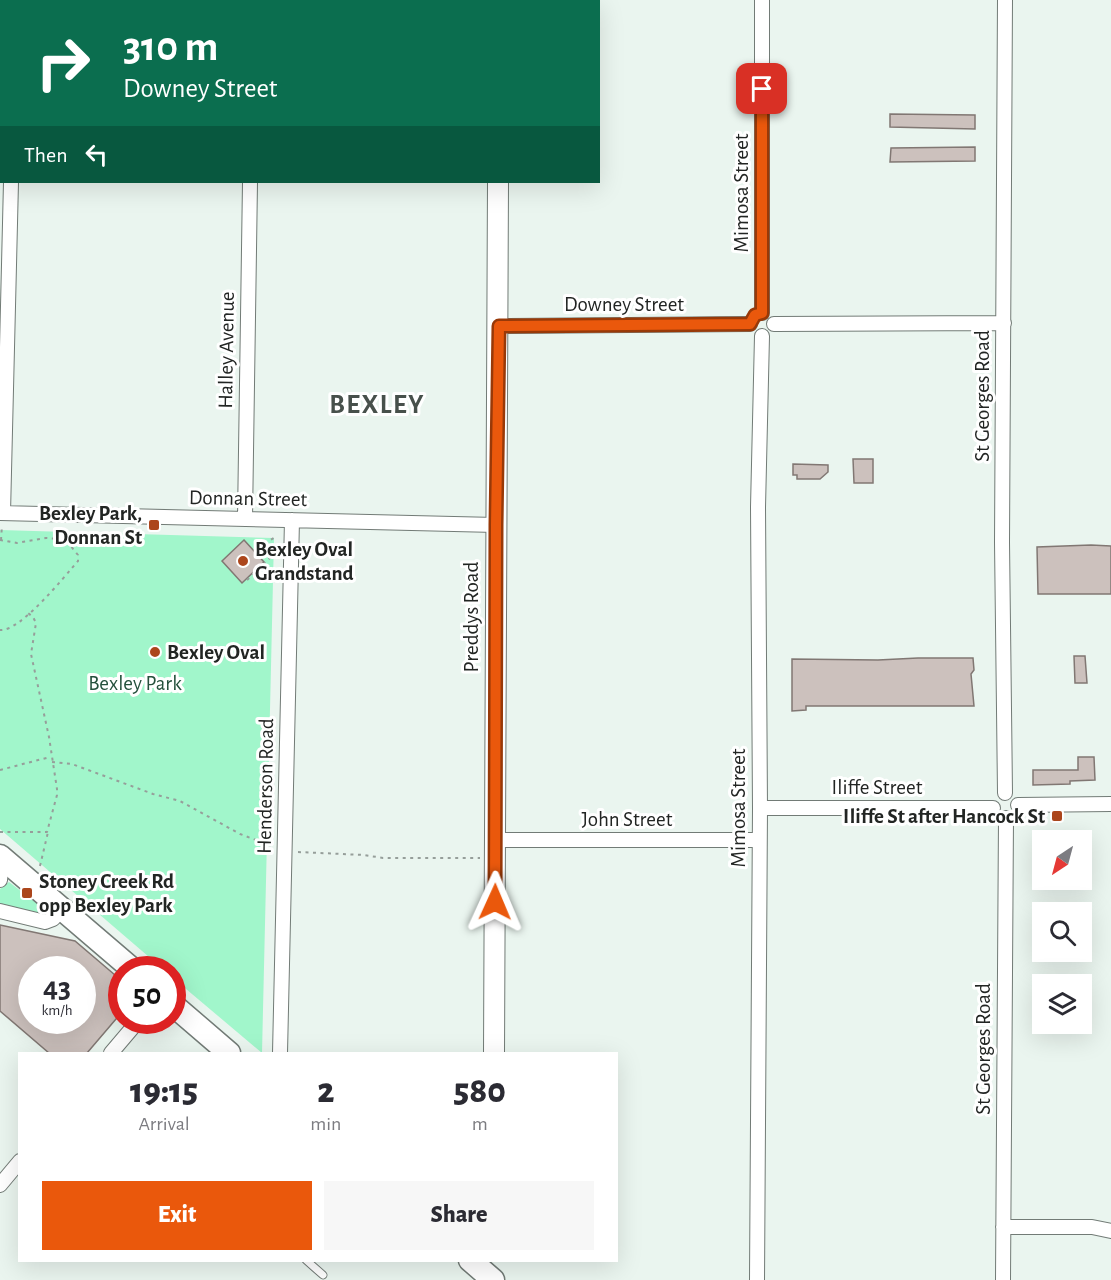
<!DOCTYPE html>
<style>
:root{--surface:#fff;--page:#f7f7f7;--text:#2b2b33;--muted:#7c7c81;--accent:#ea580c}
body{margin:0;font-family:"Alegreya Sans",sans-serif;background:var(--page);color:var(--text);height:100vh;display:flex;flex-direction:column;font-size:22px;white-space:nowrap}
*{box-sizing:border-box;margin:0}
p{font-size:20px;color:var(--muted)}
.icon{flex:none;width:33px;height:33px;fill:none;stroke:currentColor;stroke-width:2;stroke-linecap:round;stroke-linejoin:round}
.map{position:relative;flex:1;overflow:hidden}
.panel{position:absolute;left:18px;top:1052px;width:600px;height:210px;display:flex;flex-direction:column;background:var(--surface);border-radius:0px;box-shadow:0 6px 24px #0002}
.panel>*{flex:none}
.guide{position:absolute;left:0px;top:0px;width:600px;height:183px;box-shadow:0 6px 24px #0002;background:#0b6e4f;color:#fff;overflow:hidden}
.needle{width:39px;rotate:216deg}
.tools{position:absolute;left:1032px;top:830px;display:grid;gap:12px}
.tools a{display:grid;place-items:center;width:60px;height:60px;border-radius:0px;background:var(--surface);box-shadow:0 6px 24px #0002;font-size:30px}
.speed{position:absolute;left:18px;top:956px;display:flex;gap:12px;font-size:30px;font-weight:700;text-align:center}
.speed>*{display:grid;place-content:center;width:78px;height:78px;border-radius:50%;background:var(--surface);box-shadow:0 6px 24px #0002;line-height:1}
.speed small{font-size:15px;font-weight:400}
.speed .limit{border:9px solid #d22;background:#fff;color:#111}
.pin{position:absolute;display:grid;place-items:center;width:51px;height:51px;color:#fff;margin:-26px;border-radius:12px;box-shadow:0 3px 9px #0006}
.me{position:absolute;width:66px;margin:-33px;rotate:1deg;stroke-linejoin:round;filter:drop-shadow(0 0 4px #0008)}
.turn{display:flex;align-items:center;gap:21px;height:126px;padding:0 24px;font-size:27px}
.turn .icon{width:78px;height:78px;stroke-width:2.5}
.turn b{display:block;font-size:42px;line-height:51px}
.then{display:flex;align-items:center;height:57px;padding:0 24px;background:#0003;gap:12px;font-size:22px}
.eta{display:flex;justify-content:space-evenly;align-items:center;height:102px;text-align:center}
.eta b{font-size:36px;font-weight:800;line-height:42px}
.primary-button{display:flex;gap:12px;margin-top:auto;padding:12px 24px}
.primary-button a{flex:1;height:69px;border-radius:0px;background:var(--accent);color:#fff;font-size:24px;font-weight:800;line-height:69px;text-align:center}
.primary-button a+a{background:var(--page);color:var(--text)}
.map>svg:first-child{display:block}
</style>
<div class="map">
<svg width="1111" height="1280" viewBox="0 0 1111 1280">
<rect width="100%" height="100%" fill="#eaf5ef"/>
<path fill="#a1f6cb" d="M0,530L274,538L262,1053L173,978L172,969H163L0,829Z
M9,882L43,908L44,914L41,915L0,906V889Z"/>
<path fill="#ccc1bd" stroke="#817773" stroke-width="1.5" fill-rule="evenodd" d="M890,114L975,115V129L890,127Z
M975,147V161L890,162L891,148Z
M853,459H873V483H854Z
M793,464L828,465V472L820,479H797V475H793Z
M244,540L264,562L242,583L222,561Z
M1091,545L1111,546V594H1038L1037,547Z
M1074,656H1085L1087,683H1075Z
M918,658H973L974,670L971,674L974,706H806V710L792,711V659L878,660Z
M1078,757H1094L1095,780L1070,781V784L1033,785V770H1078Z
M0,925L75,941L122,981V1012L87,1053H49L0,1011ZM32,969H82V1020H32Z"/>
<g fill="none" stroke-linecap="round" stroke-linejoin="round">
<defs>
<path id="lane" d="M421,0L422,2
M306,1260L323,1275"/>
<path id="street" d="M762,0V313
M774,324L1004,323
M499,326L750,324
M0,513L496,525
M3,513L11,182
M245,519L250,182
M1005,793L1002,542L1005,0
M1018,805L1111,804
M760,808H993
M495,840H759
M0,856L2,862L0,880
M0,911L45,922L53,919L62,909
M111,1053L139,1020
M280,1053L292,520
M0,1185L20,1161
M1003,1227H1092L1111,1231
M757,1280L760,808L758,507L762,336
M1003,1280L1006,818"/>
<path id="secondary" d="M490,0L491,2
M494,1053L498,182"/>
<path id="primary" d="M467,2L469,0
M0,14L2,16
M0,856L132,969
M172,1004L229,1053
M470,1260L493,1280"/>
</defs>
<use href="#lane" stroke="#727b76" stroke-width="9"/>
<use href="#street" stroke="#727b76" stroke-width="16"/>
<use href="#secondary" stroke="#727b76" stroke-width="22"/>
<use href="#primary" stroke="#727b76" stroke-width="25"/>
<path stroke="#969e9a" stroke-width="2" stroke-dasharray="3 4.5" stroke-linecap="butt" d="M0,540L17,543L46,538L61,539L70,545L78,555V561C64,577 20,632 0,630
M1,540L2,525
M247,580L272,556L262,545L277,536
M52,762L72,764L153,794L180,801L240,834L272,846
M0,770L50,757
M0,832H47L57,795V789L49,737L31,654L36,623L33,617L28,613
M298,852L364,855L383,858H480
M40,866L48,832"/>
<use href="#lane" stroke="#fff" stroke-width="7"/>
<use href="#street" stroke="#fff" stroke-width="14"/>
<use href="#secondary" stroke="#fff" stroke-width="20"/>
<use href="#primary" stroke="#fff" stroke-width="22"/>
</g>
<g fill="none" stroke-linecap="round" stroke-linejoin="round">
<defs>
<path id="route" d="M495,902L496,525L499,326L750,324L755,315L762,313V89"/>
</defs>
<use href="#route" stroke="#983908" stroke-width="15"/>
<use href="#route" stroke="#ea580c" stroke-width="10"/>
</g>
<g fill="#ac461c" stroke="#fff" stroke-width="2">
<rect x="148" y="519" width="12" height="12" rx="3"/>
<circle cx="243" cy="561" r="6"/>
<circle cx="155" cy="652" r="6"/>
<rect x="1051" y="810" width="12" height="12" rx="3"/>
<rect x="21" y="887" width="12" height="12" rx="3"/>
</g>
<g text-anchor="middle" stroke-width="6" stroke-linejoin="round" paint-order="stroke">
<g font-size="21" fill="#222523" stroke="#fff">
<text transform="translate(741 193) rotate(-90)" y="7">Mimosa Street</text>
<text x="624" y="311">Downey Street</text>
<text transform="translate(226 350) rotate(-89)" y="7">Halley Avenue</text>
<text transform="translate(982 396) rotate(-90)" y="7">St Georges Road</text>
<text transform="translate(248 498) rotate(1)" y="7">Donnan Street</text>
<text transform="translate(471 617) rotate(-90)" y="7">Preddys Road</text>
<text transform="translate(265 786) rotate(-89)" y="7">Henderson Road</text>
<text x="877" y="794">Iliffe Street</text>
<text transform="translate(738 808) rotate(-90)" y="7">Mimosa Street</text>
<text x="627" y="826">John Street</text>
<text transform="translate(983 1049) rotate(-90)" y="7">St Georges Road</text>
</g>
<g font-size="21" font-weight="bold" fill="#222523" stroke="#fff" text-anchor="start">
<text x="142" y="520" text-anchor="end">Bexley Park,<tspan x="142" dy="24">Donnan St</tspan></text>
<text x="255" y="556">Bexley Oval<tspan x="255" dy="24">Grandstand</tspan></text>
<text x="167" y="659">Bexley Oval</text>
<text x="1045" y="823" text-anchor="end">Iliffe St after Hancock St</text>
<text x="39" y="888">Stoney Creek Rd<tspan x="39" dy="24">opp Bexley Park</tspan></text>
</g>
<g font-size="21" fill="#24503c" stroke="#fff">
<text x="135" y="690">Bexley Park</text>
</g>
<g font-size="27" font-weight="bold" letter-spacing="1.5" fill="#47504b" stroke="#fff">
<text x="377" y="413">BEXLEY</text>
</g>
</g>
</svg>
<div class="tools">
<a><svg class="needle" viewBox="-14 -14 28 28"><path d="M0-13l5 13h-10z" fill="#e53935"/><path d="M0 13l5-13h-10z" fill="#7c7c81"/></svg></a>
<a><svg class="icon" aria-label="search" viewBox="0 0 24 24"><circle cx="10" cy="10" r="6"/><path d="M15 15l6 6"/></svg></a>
<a><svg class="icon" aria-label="layers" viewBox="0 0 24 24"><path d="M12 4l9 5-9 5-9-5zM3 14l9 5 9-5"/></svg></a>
</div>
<div class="speed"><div>43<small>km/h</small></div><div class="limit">50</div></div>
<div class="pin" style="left:762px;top:89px;background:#d93025"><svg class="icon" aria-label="arrive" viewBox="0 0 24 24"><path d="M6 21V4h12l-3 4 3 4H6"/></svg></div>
<svg class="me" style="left:495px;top:902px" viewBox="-20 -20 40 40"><path d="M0-17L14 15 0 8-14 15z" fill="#ea580c" stroke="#fff" stroke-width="4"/></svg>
<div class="guide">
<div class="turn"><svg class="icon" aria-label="right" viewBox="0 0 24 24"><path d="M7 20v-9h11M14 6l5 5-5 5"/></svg><div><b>310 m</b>Downey Street</div></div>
<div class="then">Then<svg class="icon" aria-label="left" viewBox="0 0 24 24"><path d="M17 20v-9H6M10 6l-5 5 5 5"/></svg></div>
</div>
<section class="panel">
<div class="eta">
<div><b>19:15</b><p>Arrival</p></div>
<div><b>2</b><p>min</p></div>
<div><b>580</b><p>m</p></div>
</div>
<div class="primary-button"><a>Exit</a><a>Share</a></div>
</section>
</div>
